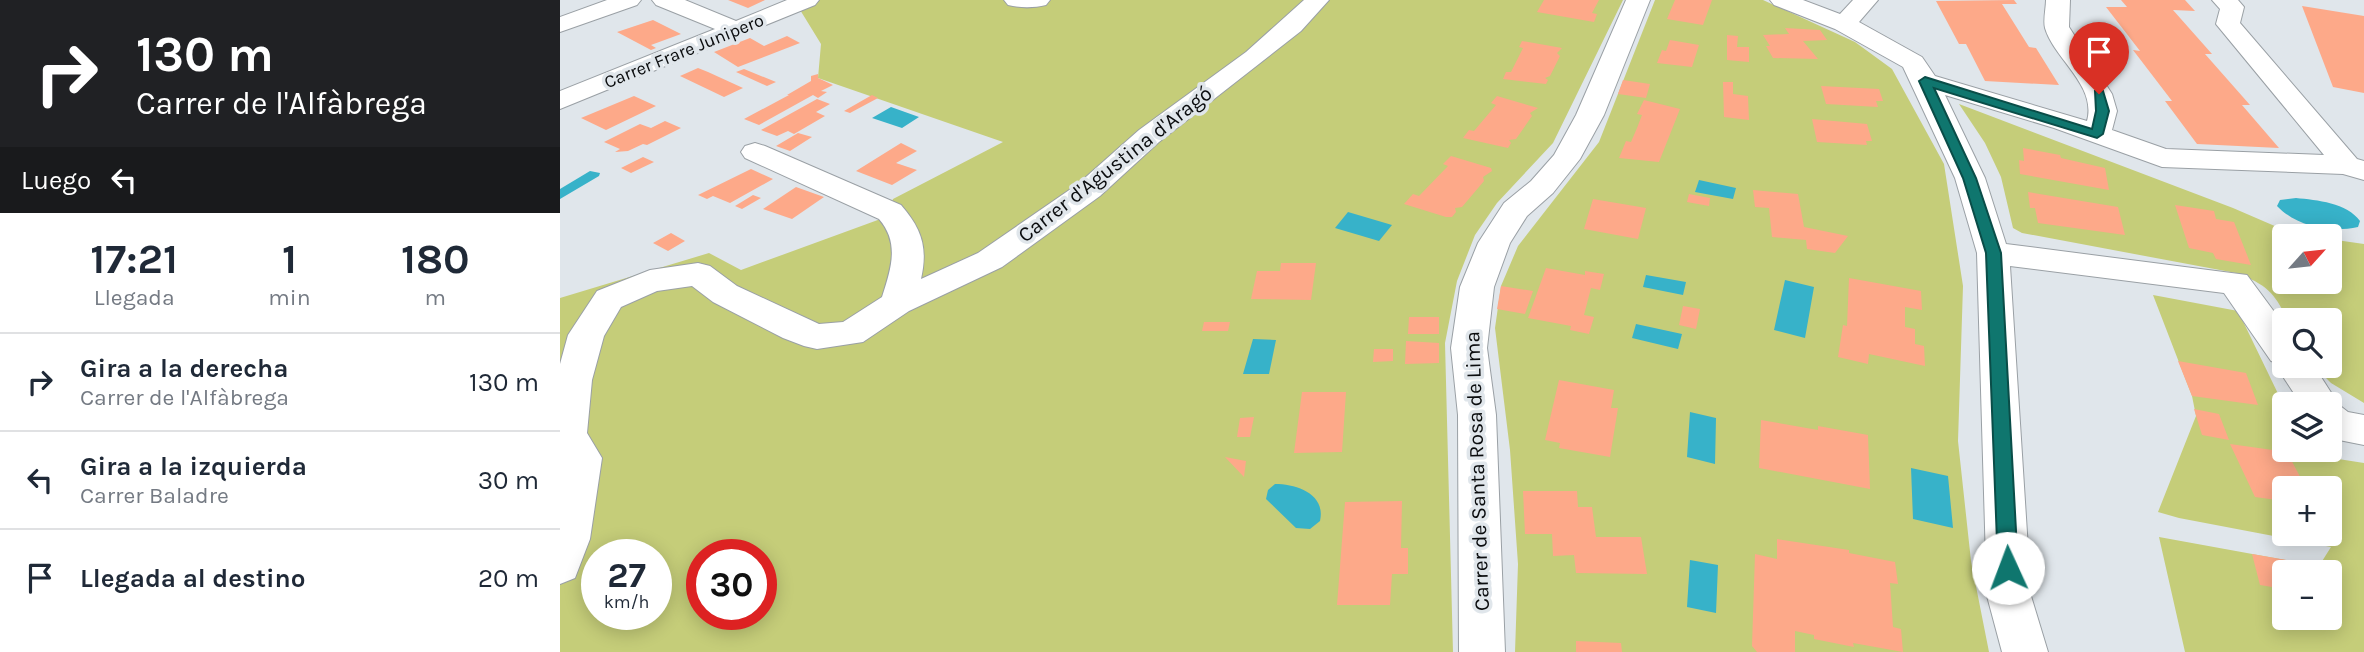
<!DOCTYPE html>
<html lang="es">
<meta charset="utf-8">
<style>
:root{--surface:#fff;--page:#f2f2f3;--text:#1f2937;--muted:#747a83;--line:#e0e1e3}
body{margin:0;font-family:Karla,sans-serif;background:var(--page);color:var(--text);height:100vh;display:flex;flex-direction:column;font-size:26px;white-space:nowrap}
*{box-sizing:border-box;margin:0}
p{font-size:23px;color:var(--muted)}
.icon{flex:none;width:38px;height:38px;fill:none;stroke:currentColor;stroke-width:2;stroke-linecap:round;stroke-linejoin:round}
.map{position:relative;flex:1;overflow:hidden}
.panel{display:flex;flex-direction:column;background:var(--surface);width:560px}
.panel>*{flex:none}
.top-card{background:#202124;color:#fff;overflow:hidden}
.needle{width:46px;rotate:63deg}
.fabs{position:absolute;left:1712px;top:224px;display:grid;gap:14px}
.fabs a{display:grid;place-items:center;width:70px;height:70px;border-radius:7px;background:var(--surface);box-shadow:0 4px 18px #0003;font-size:35px}
.speed{position:absolute;left:21px;top:539px;display:flex;gap:14px;font-size:35px;font-weight:700;text-align:center}
.speed>*{display:grid;place-content:center;width:91px;height:91px;border-radius:50%;background:var(--surface);box-shadow:0 4px 18px #0003;line-height:1}
.speed small{font-size:18px;font-weight:400}
.speed .limit{border:10px solid #d22;background:#fff;color:#111}
.pin{position:absolute;display:grid;place-items:center;width:60px;height:60px;color:#fff;margin:-72px -30px;border-radius:50% 50% 50% 0;rotate:-45deg;box-shadow:0 0 7px #0007}
.pin .icon{rotate:45deg}
.me{position:absolute;width:77px;margin:-38px;rotate:358deg;stroke-linejoin:round;filter:drop-shadow(0 0 5px #0008)}
.turn{display:flex;align-items:center;gap:24px;height:147px;padding:0 21px;font-size:32px}
.turn .icon{width:91px;height:91px;stroke-width:2.5}
.turn b{display:block;font-size:49px;line-height:60px}
.then{display:flex;align-items:center;height:66px;padding:0 21px;background:#0003;gap:14px;font-size:26px}
.eta{display:flex;justify-content:space-evenly;align-items:center;height:119px;text-align:center}
.eta b{font-size:42px;font-weight:700;line-height:49px}
ul{padding:0;list-style:none}
li{display:flex;align-items:center;gap:21px;height:98px;padding:0 21px;border-top:2px solid var(--line)}
li div{flex:1}
li b{display:block;font-size:26px}
li em{font-style:normal}
main{display:flex;flex:1;min-height:0}
.map>svg:first-child{display:block}
</style>
<main>
<section class="panel">
<div class="top-card">
<div class="turn"><svg class="icon" aria-label="right" viewBox="0 0 24 24"><path d="M7 20v-9h11M14 6l5 5-5 5"/></svg><div><b>130 m</b>Carrer de l'Alfàbrega</div></div>
<div class="then">Luego<svg class="icon" aria-label="left" viewBox="0 0 24 24"><path d="M17 20v-9H6M10 6l-5 5 5 5"/></svg></div>
</div>
<div class="eta">
<div><b>17:21</b><p>Llegada</p></div>
<div><b>1</b><p>min</p></div>
<div><b>180</b><p>m</p></div>
</div>
<ul>
<li><svg class="icon" aria-label="right" viewBox="0 0 24 24"><path d="M7 20v-9h11M14 6l5 5-5 5"/></svg><div><b>Gira a la derecha</b><p>Carrer de l'Alfàbrega</p></div><em>130 m</em></li>
<li><svg class="icon" aria-label="left" viewBox="0 0 24 24"><path d="M17 20v-9H6M10 6l-5 5 5 5"/></svg><div><b>Gira a la izquierda</b><p>Carrer Baladre</p></div><em>30 m</em></li>
<li><svg class="icon" aria-label="arrive" viewBox="0 0 24 24"><path d="M6 21V4h12l-3 4 3 4H6"/></svg><div><b>Llegada al destino</b></div><em>20 m</em></li>
</ul>
</section>
<div class="map">
<svg width="1804" height="652" viewBox="0 0 1804 652">
<rect width="100%" height="100%" fill="#e0e6eb"/>
<path fill="#c5cd79" fill-rule="evenodd" d="M234,0H1063L993,143L937,203L915,235L897,281L885,343L893,652H0V298L149,253L181,270L326,217L333,199L443,142L258,78L261,44ZM37,555H96V614H37ZM142,555H201V614H142Z
M1095,0H1203L1295,42L1332,69L1384,164L1403,286L1398,441L1411,561L1429,652H955L958,564L950,450L935,328L941,286L958,246L1039,142Z
M1399,104L1673,208L1733,234L1750,236H1724V282H1769V239L1804,244V403L1771,383L1754,366H1769V320H1728C1713,291 1707,285 1676,273L1462,233L1453,228L1441,177L1425,143Z
M1593,295L1678,311L1724,406V450H1744L1746,454L1804,463V652H1625L1599,537L1759,566L1771,547L1619,518L1598,512L1636,416L1632,396ZM1724,488H1769V534H1724ZM1724,572H1769V618H1724Z"/>
<path fill="#37b2c9" d="M331,107L359,117L342,128L312,118Z
M30,171L40,173L39,176L0,199V189Z
M1139,180L1176,188L1173,199L1135,192Z
M1736,198C1757,200 1787,203 1800,221L1798,227C1770,233 1737,227 1717,206L1720,200Z
M788,212L832,225L819,241L775,228Z
M1086,275L1126,282L1123,295L1083,287Z
M1225,280L1254,287L1245,338L1214,330Z
M1076,324L1122,334L1118,349L1072,338Z
M693,339L716,340L709,374H683Z
M1130,412L1156,418L1155,464L1127,457Z
M1351,468L1388,476L1393,528L1353,519Z
M715,484C737,484 766,494 760,521L750,529L736,528L706,499L708,490Z
M1130,560L1158,565L1156,613L1127,607Z"/>
<path fill="#fda989" d="M168,0H205L188,8Z
M984,0H1039L1032,13L1037,14L1034,22L977,12Z
M1115,0H1152L1143,25L1107,19Z
M1454,0L1457,4H1442L1469,47L1476,48L1499,85L1425,81L1406,44H1399L1376,1Z
M1561,0H1625L1635,11L1613,10L1652,54H1645L1690,105H1682L1719,148L1637,144L1605,101H1612L1573,50L1580,51L1546,7H1567Z
M1742,6L1804,16V93L1773,87Z
M93,20L121,34L91,45L96,48L91,50L57,32Z
M1225,28L1260,30L1267,40L1243,41L1258,59L1213,58L1206,46H1210L1203,35L1229,34Z
M1167,35L1178,36L1177,47H1189V62L1167,60Z
M227,36L240,43L178,67L154,52L190,38L204,46Z
M1110,40L1139,45L1132,67L1097,63L1102,50L1106,51Z
M962,41L1002,48L997,53L1000,56L990,76L985,78L988,80L986,84L943,79L946,72H951L963,48L959,47Z
M138,68L148,72L183,88L164,97L120,76Z
M184,69L216,82L207,86L176,72Z
M258,74V78L273,85L261,91L267,92L258,98L253,95L199,125L184,119L229,95H227L251,81V76Z
M1063,80L1090,84L1086,98L1058,94Z
M1163,82H1173V94L1188,96L1189,120L1164,117Z
M1261,86L1319,89L1323,101H1316L1318,107L1266,104Z
M312,95L318,98L290,113L284,111Z
M74,96L96,106L46,130L21,118Z
M937,96L978,108L970,113L972,116L956,139L949,140L951,143L948,148L903,138L909,130L914,131L936,105L931,103Z
M257,99L270,104L256,112L265,116L234,134L228,131L217,136L201,130Z
M1084,100L1120,109L1099,162L1059,158L1066,141L1071,142L1077,128L1082,115L1077,114Z
M1252,119L1307,124L1312,141H1306L1307,145L1257,142Z
M105,121L121,128L87,145L83,144L68,151L55,152L60,149L44,142L80,124L91,128Z
M238,133L252,137L230,151L216,146Z
M341,143L357,151L336,163L357,170L332,185L296,171Z
M1463,148L1500,155L1501,158L1545,168L1549,190L1460,174L1459,160L1464,161Z
M891,156L931,168L932,171L923,177L924,181L902,207L895,208L896,212L892,217H886L844,204L853,194L859,196L888,166L883,164Z
M83,157L94,162L71,173L61,168Z
M191,169L213,179L170,203L153,196L147,199L138,195Z
M236,187L264,197L232,219L203,209Z
M1193,190L1238,194L1244,227L1288,236L1275,253L1247,249L1246,240L1212,237L1209,208L1195,207Z
M1468,192L1558,207L1565,235L1478,223L1475,208H1470Z
M1129,194L1150,198L1149,206L1127,202Z
M193,195L201,198L182,209L175,206Z
M1033,199L1086,208L1078,239L1024,229Z
M1615,205L1654,211L1656,219L1674,222L1691,265L1656,259L1653,253L1629,248Z
M111,233L125,241L108,251L93,243Z
M721,263H756L751,300L691,299L697,271H720Z
M986,268L1025,275V271L1044,274L1040,290L1031,288L1024,315L1034,317L1029,334L1010,330L1011,326L968,318Z
M1289,278L1361,291L1362,310L1345,307V327L1355,329V344L1364,346L1365,366L1309,354L1308,364L1278,357L1283,325L1287,326Z
M941,286L973,291L965,314L937,309Z
M1123,306L1140,309L1136,329L1119,325Z
M849,317H879V334H848Z
M644,322H670L668,331H642Z
M846,341L879,343V363L845,364Z
M814,349H833V361L813,362Z
M1618,361L1686,373L1698,405L1632,396Z
M999,380L1054,390L1051,408H1058L1050,457L999,448L1000,443L985,440Z
M742,392H786L782,452L734,453Z
M1634,409L1659,414L1669,440L1642,435Z
M694,417L690,437H677L680,418Z
M1201,420L1258,430V426L1308,435L1310,489L1199,468Z
M1670,444L1727,452L1746,488H1724V501L1695,497Z
M665,457L686,461L684,477Z
M963,491H1017L1018,507H1032L1036,537H1081L1087,574L1016,573L1014,555L993,556L992,534H965Z
M842,501L841,548H848V574H832L830,605H777L785,502Z
M1217,539L1289,550V553L1335,562L1338,584L1330,583L1333,627L1341,629L1343,652L1293,643L1294,647L1254,639V635L1235,631V652H1197L1192,646L1195,554L1217,559Z
M1692,554L1760,566L1756,572H1724V589L1700,585Z
M1016,641L1061,643L1062,652H1016Z"/>
<g fill="none" stroke-linecap="round" stroke-linejoin="round">
<defs>
<path id="street" d="M47,0H81L77,5L0,32V17Z
M92,0H125L176,21L227,0H259L255,5L0,109V91L155,29L96,5Z
M444,0H490L486,5C474,8 460,8 448,5Z
M744,0H769L741,31L599,142L540,196L442,267L349,311L303,342L257,349L244,346L223,338L153,302L132,286L97,291L61,307L44,336L32,380L27,433L42,458L30,539L15,578L0,584V364L8,335L37,291L90,270L138,263L150,266L177,286L259,324L283,322L322,297C331,269 340,243 319,219L185,158L181,152L185,146L195,143L205,146L341,205C362,229 368,248 361,279L418,253L518,184L579,130L686,52Z
M1066,0H1090L1044,115L1020,159L993,193L967,216L950,243L934,287L927,348L936,415L945,652H899L898,415L891,348L900,287L918,243L944,203L971,181L994,155L1016,115Z
M1210,0H1243L1280,14L1293,0H1318L1299,22L1362,57L1375,76L1527,121C1537,85 1494,59 1485,28C1483,20 1486,8 1486,0H1510L1509,27L1552,94L1557,111L1552,130L1606,149L1764,155L1656,24L1660,9L1652,0H1678L1684,7L1680,23L1797,159L1804,161V180L1783,174L1602,167L1494,128L1385,95L1425,178L1446,244L1687,275L1724,325V366H1754L1779,405L1788,412L1804,415V445L1769,438V404H1741L1716,366L1718,363L1711,361L1664,293L1450,266L1471,596L1488,652H1442L1427,596L1417,253L1395,178L1343,67L1275,29L1214,5Z"/>
</defs>
<use href="#street" stroke="#9aa0a5" stroke-width="2"/>
<use href="#street" fill="#fff" fill-rule="evenodd"/>
</g>
<path fill="#0f766e" stroke="#0a4d48" stroke-width="2" d="M1365,77L1532,129L1536,111L1535,91H1543L1549,111L1543,134L1537,138L1374,88L1416,178L1441,253L1458,568L1455,575L1448,577L1441,575L1438,568L1426,253L1403,178L1359,81Z"/>
<g text-anchor="middle" stroke-width="7" stroke-linejoin="round" paint-order="stroke">
<g font-size="18" fill="#0a0c0e" stroke="#e0e6eb">
<text transform="translate(124 51) rotate(-22)" y="6">Carrer Frare Junipero</text>
</g>
<g font-size="21" fill="#0a0c0e" stroke="#e0e6eb">
<text transform="translate(555 164) rotate(-38)" y="7">Carrer d'Agustina d'Aragó</text>
<text transform="translate(917 471) rotate(-92)" y="7">Carrer de Santa Rosa de Lima</text>
</g>
</g>
</svg>
<div class="fabs">
<a><svg class="needle" viewBox="-14 -14 28 28"><path d="M0-13l5 13h-10z" fill="#e53935"/><path d="M0 13l5-13h-10z" fill="#747a83"/></svg></a>
<a><svg class="icon" aria-label="search" viewBox="0 0 24 24"><circle cx="10" cy="10" r="6"/><path d="M15 15l6 6"/></svg></a>
<a><svg class="icon" aria-label="layers" viewBox="0 0 24 24"><path d="M12 4l9 5-9 5-9-5zM3 14l9 5 9-5"/></svg></a>
<a>+</a>
<a>−</a>
</div>
<div class="speed"><div>27<small>km/h</small></div><div class="limit">30</div></div>
<div class="pin" style="left:1539px;top:94px;background:#d93025"><svg class="icon" aria-label="arrive" viewBox="0 0 24 24"><path d="M6 21V4h12l-3 4 3 4H6"/></svg></div>
<svg class="me" style="left:1448px;top:568px" viewBox="-20 -20 40 40"><circle r="19" fill="#fff"/><path d="M0-13L10 11 0 6-10 11z" fill="#0f766e"/></svg>
</div>
</main>
